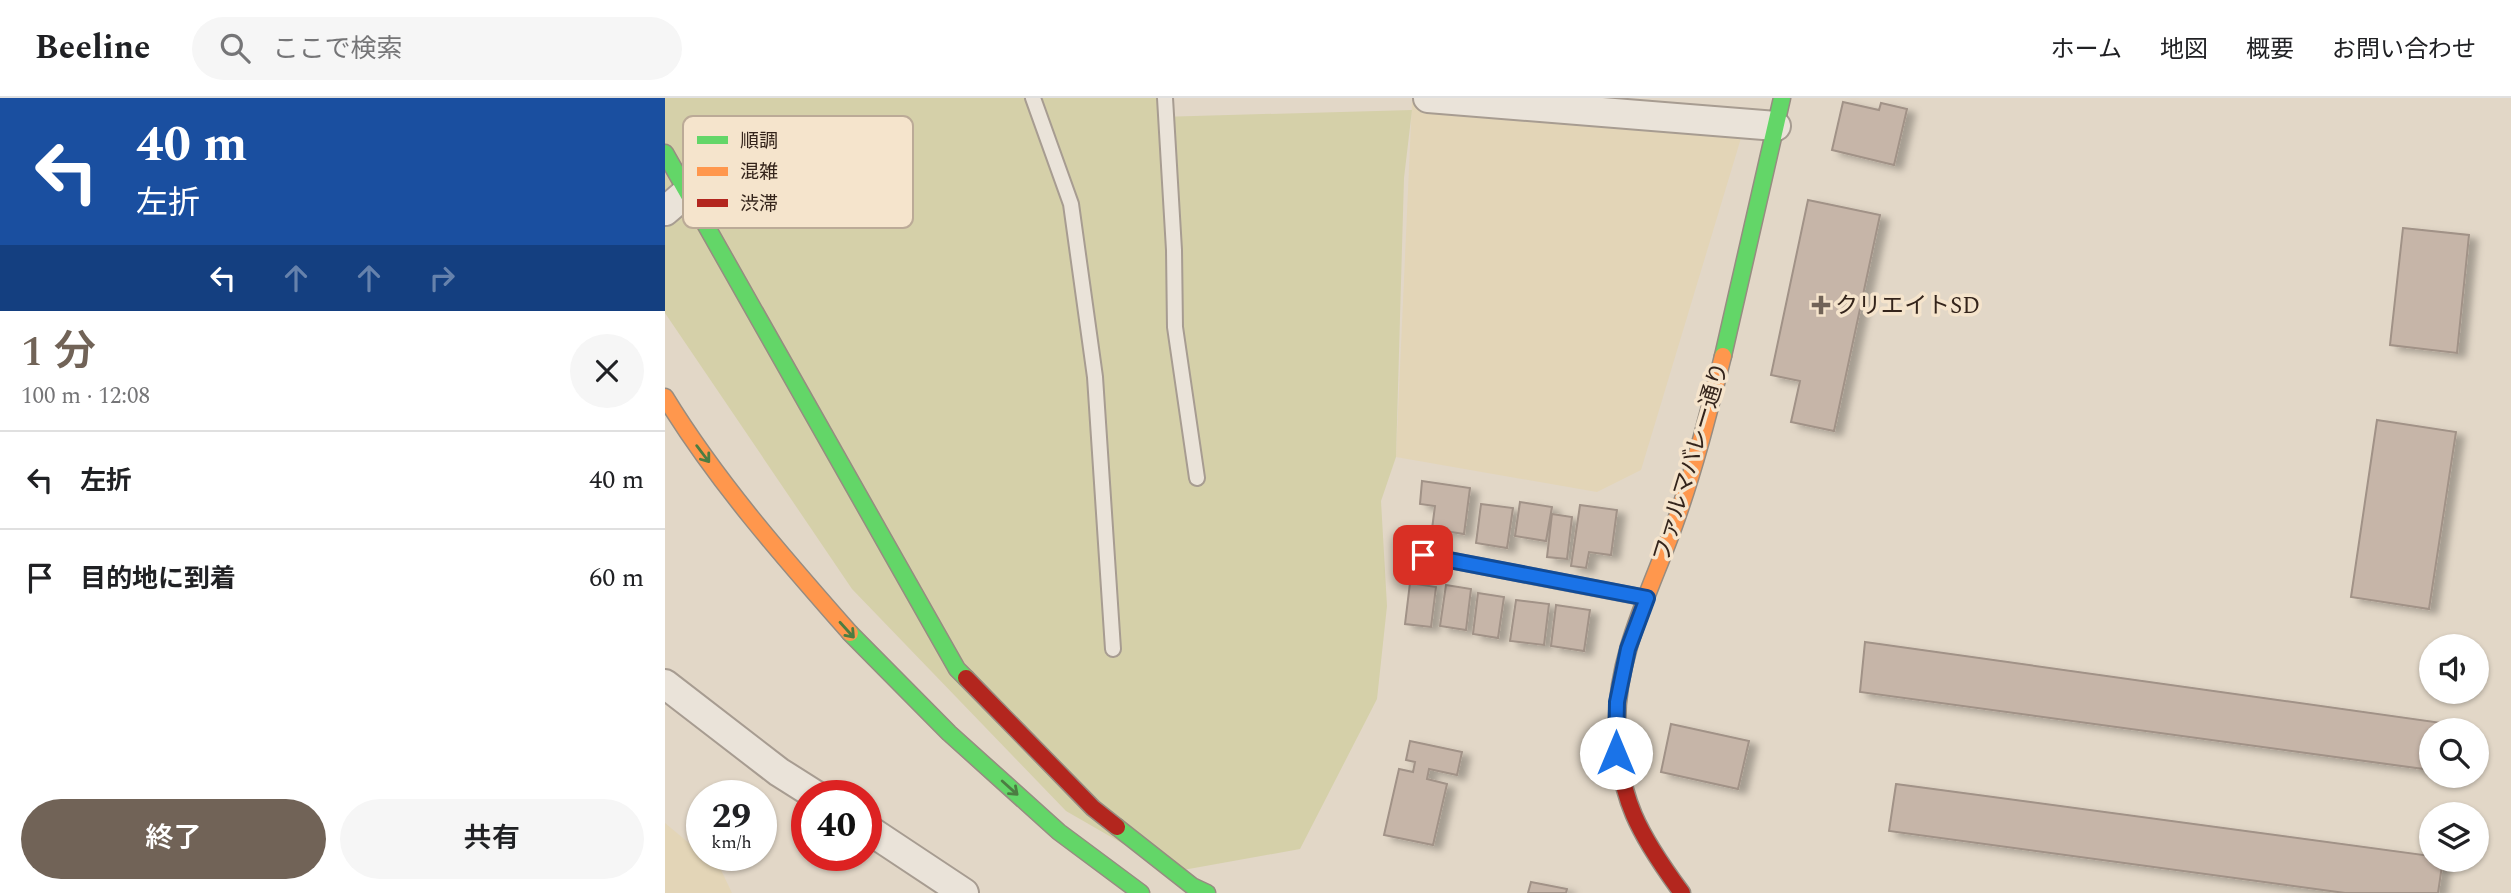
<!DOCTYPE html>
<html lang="ja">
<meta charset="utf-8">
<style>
:root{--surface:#fff;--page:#f6f6f6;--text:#202124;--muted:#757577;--line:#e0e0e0;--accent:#716357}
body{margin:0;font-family:Spectral,"Noto Sans JP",serif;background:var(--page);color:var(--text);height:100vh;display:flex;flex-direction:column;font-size:26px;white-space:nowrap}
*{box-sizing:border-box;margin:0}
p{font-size:23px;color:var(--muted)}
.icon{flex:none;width:38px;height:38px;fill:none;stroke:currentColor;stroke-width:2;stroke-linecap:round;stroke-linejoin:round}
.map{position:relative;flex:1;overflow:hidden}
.panel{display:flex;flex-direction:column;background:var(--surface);width:665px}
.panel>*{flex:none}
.top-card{background:#1a4fa0;color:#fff;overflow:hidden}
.fabs{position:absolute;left:1754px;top:536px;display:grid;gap:14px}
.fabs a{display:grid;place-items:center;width:70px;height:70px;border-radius:50%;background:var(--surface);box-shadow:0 2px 5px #0004;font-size:35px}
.speed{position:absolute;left:21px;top:682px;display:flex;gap:14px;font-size:35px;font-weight:700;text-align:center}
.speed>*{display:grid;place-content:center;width:91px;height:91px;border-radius:50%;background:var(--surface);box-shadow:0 2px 5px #0004;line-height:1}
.speed small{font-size:18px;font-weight:400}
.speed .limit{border:10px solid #d22;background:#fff;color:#111}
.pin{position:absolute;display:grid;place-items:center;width:60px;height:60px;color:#fff;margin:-30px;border-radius:14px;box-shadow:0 4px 10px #0006}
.me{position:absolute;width:77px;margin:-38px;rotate:0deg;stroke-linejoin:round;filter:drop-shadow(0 0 5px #0008)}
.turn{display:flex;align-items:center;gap:24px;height:147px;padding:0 21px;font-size:32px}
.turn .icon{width:91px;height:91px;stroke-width:2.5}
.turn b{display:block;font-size:49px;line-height:60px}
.lanes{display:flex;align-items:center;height:66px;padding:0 21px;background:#0003;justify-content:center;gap:35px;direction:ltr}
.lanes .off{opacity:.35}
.round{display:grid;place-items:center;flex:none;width:74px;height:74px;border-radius:37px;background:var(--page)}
.overview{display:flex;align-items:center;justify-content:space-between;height:119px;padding:0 21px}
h1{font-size:42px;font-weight:600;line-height:52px;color:var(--accent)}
.action{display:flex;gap:14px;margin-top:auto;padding:14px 21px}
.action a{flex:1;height:80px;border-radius:42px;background:var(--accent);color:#fff;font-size:28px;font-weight:600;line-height:80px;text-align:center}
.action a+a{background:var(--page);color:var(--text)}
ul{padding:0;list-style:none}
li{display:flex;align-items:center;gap:21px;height:98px;padding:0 21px;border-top:2px solid var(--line)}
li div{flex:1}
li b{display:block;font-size:26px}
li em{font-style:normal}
header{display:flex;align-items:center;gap:42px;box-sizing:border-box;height:98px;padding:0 35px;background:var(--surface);border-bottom:2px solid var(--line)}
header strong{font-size:33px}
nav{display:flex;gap:38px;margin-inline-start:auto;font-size:24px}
.search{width:490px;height:63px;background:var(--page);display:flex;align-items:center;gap:18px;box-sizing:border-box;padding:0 24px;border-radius:38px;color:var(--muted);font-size:26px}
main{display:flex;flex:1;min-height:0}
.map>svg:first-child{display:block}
</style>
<header>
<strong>Beeline</strong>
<div class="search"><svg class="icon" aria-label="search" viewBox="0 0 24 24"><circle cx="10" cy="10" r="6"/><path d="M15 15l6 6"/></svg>ここで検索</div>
<nav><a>ホーム</a><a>地図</a><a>概要</a><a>お問い合わせ</a></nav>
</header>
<main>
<section class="panel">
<div class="top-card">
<div class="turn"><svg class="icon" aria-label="left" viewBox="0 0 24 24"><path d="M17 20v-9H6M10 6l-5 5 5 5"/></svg><div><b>40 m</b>左折</div></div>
<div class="lanes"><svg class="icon" aria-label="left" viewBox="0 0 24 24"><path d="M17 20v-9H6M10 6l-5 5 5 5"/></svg><svg class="icon off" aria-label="ahead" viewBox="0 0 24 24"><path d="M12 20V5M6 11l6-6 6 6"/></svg><svg class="icon off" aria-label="ahead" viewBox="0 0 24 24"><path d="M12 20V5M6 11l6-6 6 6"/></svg><svg class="icon off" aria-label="right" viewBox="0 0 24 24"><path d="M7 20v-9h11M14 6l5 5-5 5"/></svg></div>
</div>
<div class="overview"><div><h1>1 分</h1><p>100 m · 12:08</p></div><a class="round"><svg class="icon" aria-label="close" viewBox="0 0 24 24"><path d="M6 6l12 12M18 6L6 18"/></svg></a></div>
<ul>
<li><svg class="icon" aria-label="left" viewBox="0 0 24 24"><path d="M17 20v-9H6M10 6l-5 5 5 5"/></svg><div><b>左折</b></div><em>40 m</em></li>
<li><svg class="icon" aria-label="arrive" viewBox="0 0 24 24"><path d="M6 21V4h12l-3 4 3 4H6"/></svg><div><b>目的地に到着</b></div><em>60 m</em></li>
</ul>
<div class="action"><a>終了</a><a>共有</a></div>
</section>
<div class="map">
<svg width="1846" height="795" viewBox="0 0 1846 795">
<defs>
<filter id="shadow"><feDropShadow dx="8" dy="4.5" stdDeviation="3.5" flood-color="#0004"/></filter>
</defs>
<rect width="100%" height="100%" fill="#e2d7c7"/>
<path fill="#e3d5b7" d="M747,4L1076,40L976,372L932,394L731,359Z
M0,725L56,772L67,795H0Z"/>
<path fill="#d5d0a9" d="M0,0H498L494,19L747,12L739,80L731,359L716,403L722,508L712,601L635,751L507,774L401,713L187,491L0,215Z"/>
<path fill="#c6b5a8" stroke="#a19287" stroke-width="2" filter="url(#shadow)" d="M1178,4L1214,12L1216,5L1242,11L1229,67L1167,52Z
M1143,102L1215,117L1169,333L1126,324L1135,283L1106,277Z
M1738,130L1804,137L1792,255L1725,247Z
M1712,322L1791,334L1764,511L1686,499Z
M757,383L805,390L799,436L767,431L770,408L755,406Z
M855,404L887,409L881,443L850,438Z
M816,406L848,410L842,450L811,445Z
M915,407L952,412L946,457L924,454L921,470L906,468Z
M887,416L907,419L902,461L882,459Z
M745,485L771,489L766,529L740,526Z
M781,487L806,491L801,532L775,528Z
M813,495L839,499L833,540L808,536Z
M851,502L884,506L879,547L845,543Z
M891,507L925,512L919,553L886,548Z
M1200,544L1784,626L1783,632H1766V672L1195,594Z
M1006,626L1084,643L1073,691L996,674Z
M745,643L797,654L792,677L764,671L762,681L782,686L768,747L719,737L734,671L748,674L750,664L741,662Z
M1231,686L1766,758V761H1778L1773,795H1680L1224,733Z
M866,784L902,791L901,795H863Z"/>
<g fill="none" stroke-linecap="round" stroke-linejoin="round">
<defs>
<path id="lane" d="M368,0L406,106L430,279L448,551
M500,0L509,152L510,229L532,380
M758,457L981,500"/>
<path id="street" d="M763,0L1111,28
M0,113L21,95
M0,586L114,674L152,698
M201,730L299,795"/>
<path id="fast" d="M0,55L292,571L301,580
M1058,258L1117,0
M185,535L284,635L394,734L476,795
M452,729L527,788L542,795"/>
<path id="slow" d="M0,299C52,384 119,460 185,535
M952,627C951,555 988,488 1011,422C1030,369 1044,313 1058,258"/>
<path id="jam" d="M301,580L428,710L452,729
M952,627C952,699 975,738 1017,795"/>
</defs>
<use href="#lane" stroke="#a79c91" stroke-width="18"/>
<use href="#street" stroke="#a79c91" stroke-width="32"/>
<use href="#fast" stroke="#968c81" stroke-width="19"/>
<use href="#slow" stroke="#968c81" stroke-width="19"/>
<use href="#jam" stroke="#968c81" stroke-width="19"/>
<use href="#lane" stroke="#eae3d9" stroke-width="14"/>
<use href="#street" stroke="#eae3d9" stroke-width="28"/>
<use href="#fast" stroke="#63d668" stroke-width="16"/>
<use href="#slow" stroke="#ff974d" stroke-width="16"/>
<use href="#jam" stroke="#b3261e" stroke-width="16"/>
</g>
<defs><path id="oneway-shaft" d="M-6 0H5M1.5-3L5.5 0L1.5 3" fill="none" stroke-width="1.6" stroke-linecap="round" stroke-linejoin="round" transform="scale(1.75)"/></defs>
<g stroke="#4c7d42">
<use href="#oneway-shaft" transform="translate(38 356) rotate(53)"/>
<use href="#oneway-shaft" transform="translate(182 532) rotate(48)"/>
<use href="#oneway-shaft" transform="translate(345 690) rotate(42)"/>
</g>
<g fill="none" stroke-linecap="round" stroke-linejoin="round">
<defs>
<path id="route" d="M758,457L982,500L963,551L952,604L951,655"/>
</defs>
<use href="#route" stroke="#114b97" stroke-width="18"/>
<use href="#route" stroke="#1a73e8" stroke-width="12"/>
</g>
<path fill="#716357" stroke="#f5e4cc" stroke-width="2.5" d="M1152.5 196.5h7v7h7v7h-7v7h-7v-7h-7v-7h7z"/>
<g text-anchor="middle" stroke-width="7" stroke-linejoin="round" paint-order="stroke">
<g font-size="23" fill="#34241b" stroke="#f5e4cc" text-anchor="start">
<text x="1170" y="215">クリエイトSD</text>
</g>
<g font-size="23" fill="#34241b" stroke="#f5e4cc">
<text transform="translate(1025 364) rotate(-73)" y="8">ファルマバレー通り</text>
</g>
</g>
<rect x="18" y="18" width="230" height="112" rx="10" fill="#f5e4cc" stroke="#bbaa97" stroke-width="2"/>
<rect x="32" y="38" width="31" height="8" fill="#63d668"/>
<rect x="32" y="69" width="31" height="9" fill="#ff974d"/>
<rect x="32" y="101" width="31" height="8" fill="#b3261e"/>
<g font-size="19" fill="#34241b">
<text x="75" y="49">順調</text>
<text x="75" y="80">混雑</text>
<text x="75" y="112">渋滞</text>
</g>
</svg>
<div class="fabs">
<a><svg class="icon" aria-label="sound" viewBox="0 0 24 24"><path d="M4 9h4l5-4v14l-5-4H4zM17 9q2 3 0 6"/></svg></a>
<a><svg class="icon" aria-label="search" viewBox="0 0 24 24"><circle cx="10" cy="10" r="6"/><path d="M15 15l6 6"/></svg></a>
<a><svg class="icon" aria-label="layers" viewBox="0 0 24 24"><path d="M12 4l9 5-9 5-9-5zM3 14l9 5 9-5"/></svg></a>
</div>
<div class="speed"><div>29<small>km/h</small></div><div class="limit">40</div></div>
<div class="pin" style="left:758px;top:457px;background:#d93025"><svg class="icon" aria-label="arrive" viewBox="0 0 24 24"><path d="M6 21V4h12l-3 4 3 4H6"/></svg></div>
<svg class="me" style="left:951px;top:655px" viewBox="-20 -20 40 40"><circle r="19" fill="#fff"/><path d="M0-13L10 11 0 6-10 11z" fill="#1a73e8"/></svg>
</div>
</main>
